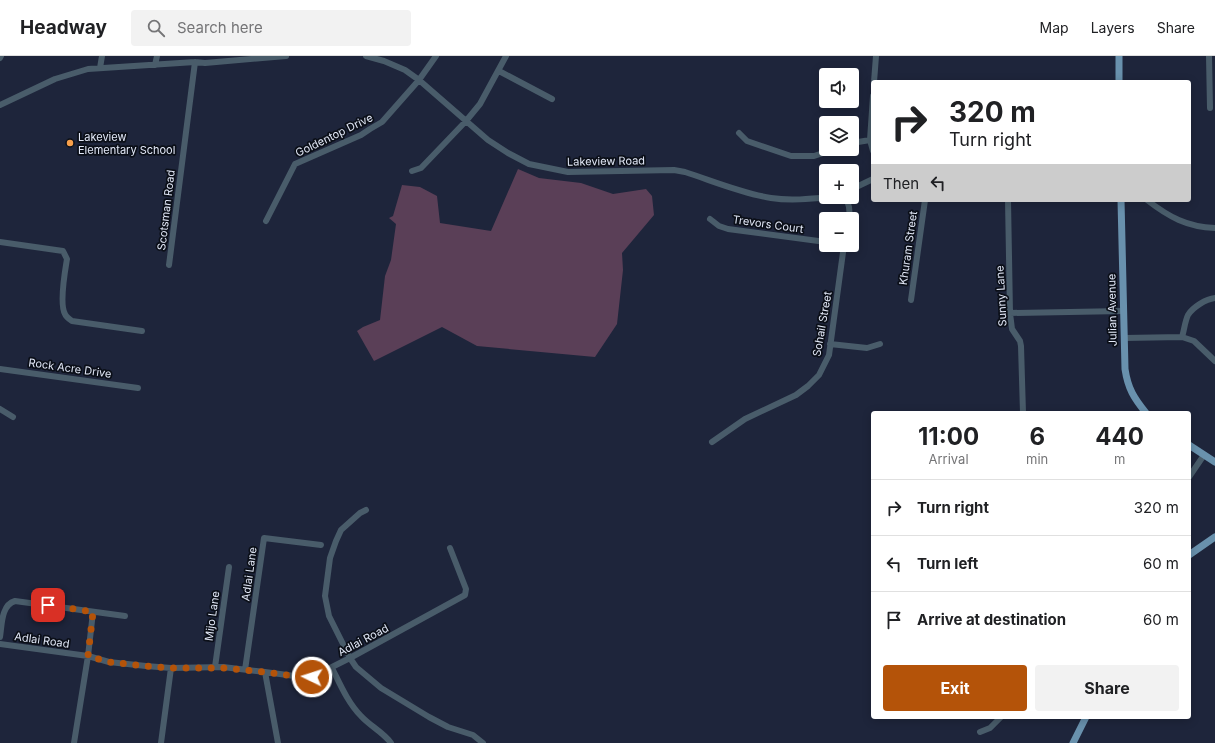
<!DOCTYPE html>
<meta charset="utf-8">
<style>
:root{--surface:#fff;--page:#f2f2f2;--text:#202124;--muted:#757577;--line:#e0e0e0;--accent:#b45309}
body{margin:0;font-family:Inter,sans-serif;background:var(--page);color:var(--text);height:100vh;display:flex;flex-direction:column;font-size:15px;white-space:nowrap}
*{box-sizing:border-box;margin:0}
p{font-size:13px;color:var(--muted)}
.icon{flex:none;width:22px;height:22px;fill:none;stroke:currentColor;stroke-width:2;stroke-linecap:round;stroke-linejoin:round}
.map{position:relative;flex:1;overflow:hidden}
.panel{position:absolute;left:871px;top:355px;width:320px;height:308px;display:flex;flex-direction:column;background:var(--surface);border-radius:4px;box-shadow:0 2px 10px #0003}
.panel>*{flex:none}
.guide{position:absolute;left:871px;top:24px;width:320px;height:122px;border-radius:4px;box-shadow:0 2px 10px #0003;background:#fff;color:var(--text);overflow:hidden}
.tools{position:absolute;left:819px;top:12px;display:grid;gap:8px}
.tools a{display:grid;place-items:center;width:40px;height:40px;border-radius:4px;background:var(--surface);box-shadow:0 2px 10px #0003;font-size:20px}
.pin{position:absolute;display:grid;place-items:center;width:34px;height:34px;color:#fff;margin:-17px;border-radius:8px;box-shadow:0 2px 6px #0006}
.me{position:absolute;width:44px;margin:-22px;rotate:274deg;stroke-linejoin:round;filter:drop-shadow(0 0 3px #0008)}
.turn{display:flex;align-items:center;gap:14px;height:84px;padding:0 12px;font-size:18px}
.turn .icon{width:52px;height:52px;stroke-width:2.5}
.turn b{display:block;font-size:28px;line-height:34px}
.then{display:flex;align-items:center;height:38px;padding:0 12px;background:#0003;gap:8px;font-size:15px}
.eta{display:flex;justify-content:space-evenly;align-items:center;height:68px;text-align:center}
.eta b{font-size:24px;font-weight:700;line-height:28px}
.primary-button{display:flex;gap:8px;margin-top:auto;padding:8px 12px}
.primary-button a{flex:1;height:46px;border-radius:4px;background:var(--accent);color:#fff;font-size:16px;font-weight:700;line-height:46px;text-align:center}
.primary-button a+a{background:var(--page);color:var(--text)}
ul{padding:0;list-style:none}
li{display:flex;align-items:center;gap:12px;height:56px;padding:0 12px;border-top:1px solid var(--line)}
li div{flex:1}
li b{display:block;font-size:15px}
li em{font-style:normal}
header{display:flex;align-items:center;gap:24px;box-sizing:border-box;height:56px;padding:0 20px;background:var(--surface);border-bottom:1px solid var(--line)}
header strong{font-size:19px}
nav{display:flex;gap:22px;margin-inline-start:auto;font-size:14px}
.search{width:280px;height:36px;background:var(--page);display:flex;align-items:center;gap:10px;box-sizing:border-box;padding:0 14px;border-radius:4px;color:var(--muted);font-size:15px}
.map>svg:first-child{display:block}
</style>
<header>
<strong>Headway</strong>
<div class="search"><svg class="icon" aria-label="search" viewBox="0 0 24 24"><circle cx="10" cy="10" r="6"/><path d="M15 15l6 6"/></svg>Search here</div>
<nav><a>Map</a><a>Layers</a><a>Share</a></nav>
</header>
<div class="map">
<svg width="1215" height="687" viewBox="0 0 1215 687">
<rect width="100%" height="100%" fill="#1e253b"/>
<path fill="#5a3f57" d="M518,113L539,122L581,127L613,138L646,133L652,140L654,159L622,197L623,214L617,268L595,301L477,290L442,271L374,305L357,275L363,271L380,264L385,220L391,204L396,168L389,162L393,160L402,129L420,131L437,140L440,167L491,175Z"/>
<g fill="none" stroke-linecap="round" stroke-linejoin="round">
<path stroke="#495c6a" stroke-width="6" d="M366,0L384,5L405,14L419,24L488,84L508,97L529,108L568,116L674,114L685,116C713,125 741,137 771,142C790,145 810,143 829,141
M1209,0L1210,52
M0,2L1,0
M155,9L157,0
M100,12L102,0
M499,15L552,43
M874,26L876,0
M873,40L870,84L873,95
M0,49L55,23L88,13L195,6L205,7L286,0
M739,77L747,85L791,100H814L835,93
M852,87L870,84
M412,115L421,112L466,65L480,48L506,0
M852,133L873,123
M846,141L849,151L850,163
M1008,144L1010,257L1012,273L1020,285L1021,290L1023,357
M1147,144C1169,161 1187,171 1215,172
M710,163L719,170L728,173L826,186
M266,165L295,108L361,79L370,73L382,66L419,24L436,0
M0,186L63,195L67,203C65,215 59,248 65,258C66,261 69,263 72,265L142,275
M169,209L195,6
M911,244L925,144
M1010,257L1123,255
M1182,281C1184,275 1185,265 1188,259C1193,251 1206,243 1215,242
M1124,282L1182,281L1194,285L1215,305
M830,288L867,292L880,288
M0,313L138,332
M0,353L13,361
M712,386L745,363L796,339L808,330L819,319L829,299L844,189
M1189,421L1204,399
M366,454L360,457L341,474L336,485L330,502L325,540L329,560L350,602L356,611L381,632L429,661L448,671L473,679L483,687
M0,581C2,569 1,549 15,545L125,560
M0,588L88,600L109,606L146,610L171,612L223,611L265,616L302,621H312L350,602L465,539L466,533L450,492
M215,611L229,511
M332,612C340,628 348,647 361,660C370,670 383,676 391,687
M245,614L264,482L321,489
M265,616L278,687
M980,676L990,672L1001,661
M74,687L88,600L93,556
M161,687L171,612"/>
<path stroke="#6991ad" stroke-width="7" d="M1119,0V26
M1121,144L1125,313C1128,333 1134,342 1146,357
M1189,389L1215,406
M1189,499L1215,481
M1073,687L1086,661"/>
</g>
<g fill="none" stroke-linecap="round" stroke-linejoin="round">
<path stroke="#b45309" stroke-width="7" stroke-dasharray="0 12.6" d="M48,549L93,556L88,600L109,606L146,610L171,612H223L265,616L302,621H312"/>
</g>
<circle fill="#f8a04b" stroke="#0b0f18" stroke-width="1.5" cx="70" cy="87" r="4"/>
<g text-anchor="middle" stroke-width="3.5" stroke-linejoin="round" paint-order="stroke">
<g font-size="11" fill="#e2e8f7" stroke="#0b0f18">
<text transform="translate(334 79) rotate(-26)" y="4">Goldentop Drive</text>
<text transform="translate(606 105) rotate(-1)" y="4">Lakeview Road</text>
<text transform="translate(166 154) rotate(-83)" y="4">Scotsman Road</text>
<text transform="translate(768 168) rotate(8)" y="4">Trevors Court</text>
<text transform="translate(908 192) rotate(-82)" y="4">Khuram Street</text>
<text transform="translate(1001 240) rotate(-93)" y="4">Sunny Lane</text>
<text transform="translate(1112 254) rotate(-91)" y="4">Julian Avenue</text>
<text transform="translate(822 268) rotate(-80)" y="4">Sohail Street</text>
<text transform="translate(70 312) rotate(8)" y="4">Rock Acre Drive</text>
<text transform="translate(249 518) rotate(-82)" y="4">Adlai Lane</text>
<text transform="translate(212 560) rotate(-82)" y="4">Mijo Lane</text>
<text transform="translate(42 584) rotate(8)" y="4">Adlai Road</text>
<text transform="translate(363 584) rotate(-28)" y="4">Adlai Road</text>
</g>
<g font-size="11" fill="#e2e8f7" stroke="#0b0f18" text-anchor="start">
<text x="78" y="85">Lakeview<tspan x="78" dy="13">Elementary School</tspan></text>
</g>
</g>
</svg>
<div class="tools">
<a><svg class="icon" aria-label="sound" viewBox="0 0 24 24"><path d="M4 9h4l5-4v14l-5-4H4zM17 9q2 3 0 6"/></svg></a>
<a><svg class="icon" aria-label="layers" viewBox="0 0 24 24"><path d="M12 4l9 5-9 5-9-5zM3 14l9 5 9-5"/></svg></a>
<a>+</a>
<a>−</a>
</div>
<div class="pin" style="left:48px;top:549px;background:#d93025"><svg class="icon" aria-label="arrive" viewBox="0 0 24 24"><path d="M6 21V4h12l-3 4 3 4H6"/></svg></div>
<svg class="me" style="left:312px;top:621px" viewBox="-20 -20 40 40"><circle r="17" fill="#b45309" stroke="#fff" stroke-width="3"/><path d="M0-11L8 9 0 5-8 9z" fill="#fff"/></svg>
<div class="guide">
<div class="turn"><svg class="icon" aria-label="right" viewBox="0 0 24 24"><path d="M7 20v-9h11M14 6l5 5-5 5"/></svg><div><b>320 m</b>Turn right</div></div>
<div class="then">Then<svg class="icon" aria-label="left" viewBox="0 0 24 24"><path d="M17 20v-9H6M10 6l-5 5 5 5"/></svg></div>
</div>
<section class="panel">
<div class="eta">
<div><b>11:00</b><p>Arrival</p></div>
<div><b>6</b><p>min</p></div>
<div><b>440</b><p>m</p></div>
</div>
<ul>
<li><svg class="icon" aria-label="right" viewBox="0 0 24 24"><path d="M7 20v-9h11M14 6l5 5-5 5"/></svg><div><b>Turn right</b></div><em>320 m</em></li>
<li><svg class="icon" aria-label="left" viewBox="0 0 24 24"><path d="M17 20v-9H6M10 6l-5 5 5 5"/></svg><div><b>Turn left</b></div><em>60 m</em></li>
<li><svg class="icon" aria-label="arrive" viewBox="0 0 24 24"><path d="M6 21V4h12l-3 4 3 4H6"/></svg><div><b>Arrive at destination</b></div><em>60 m</em></li>
</ul>
<div class="primary-button"><a>Exit</a><a>Share</a></div>
</section>
</div>
